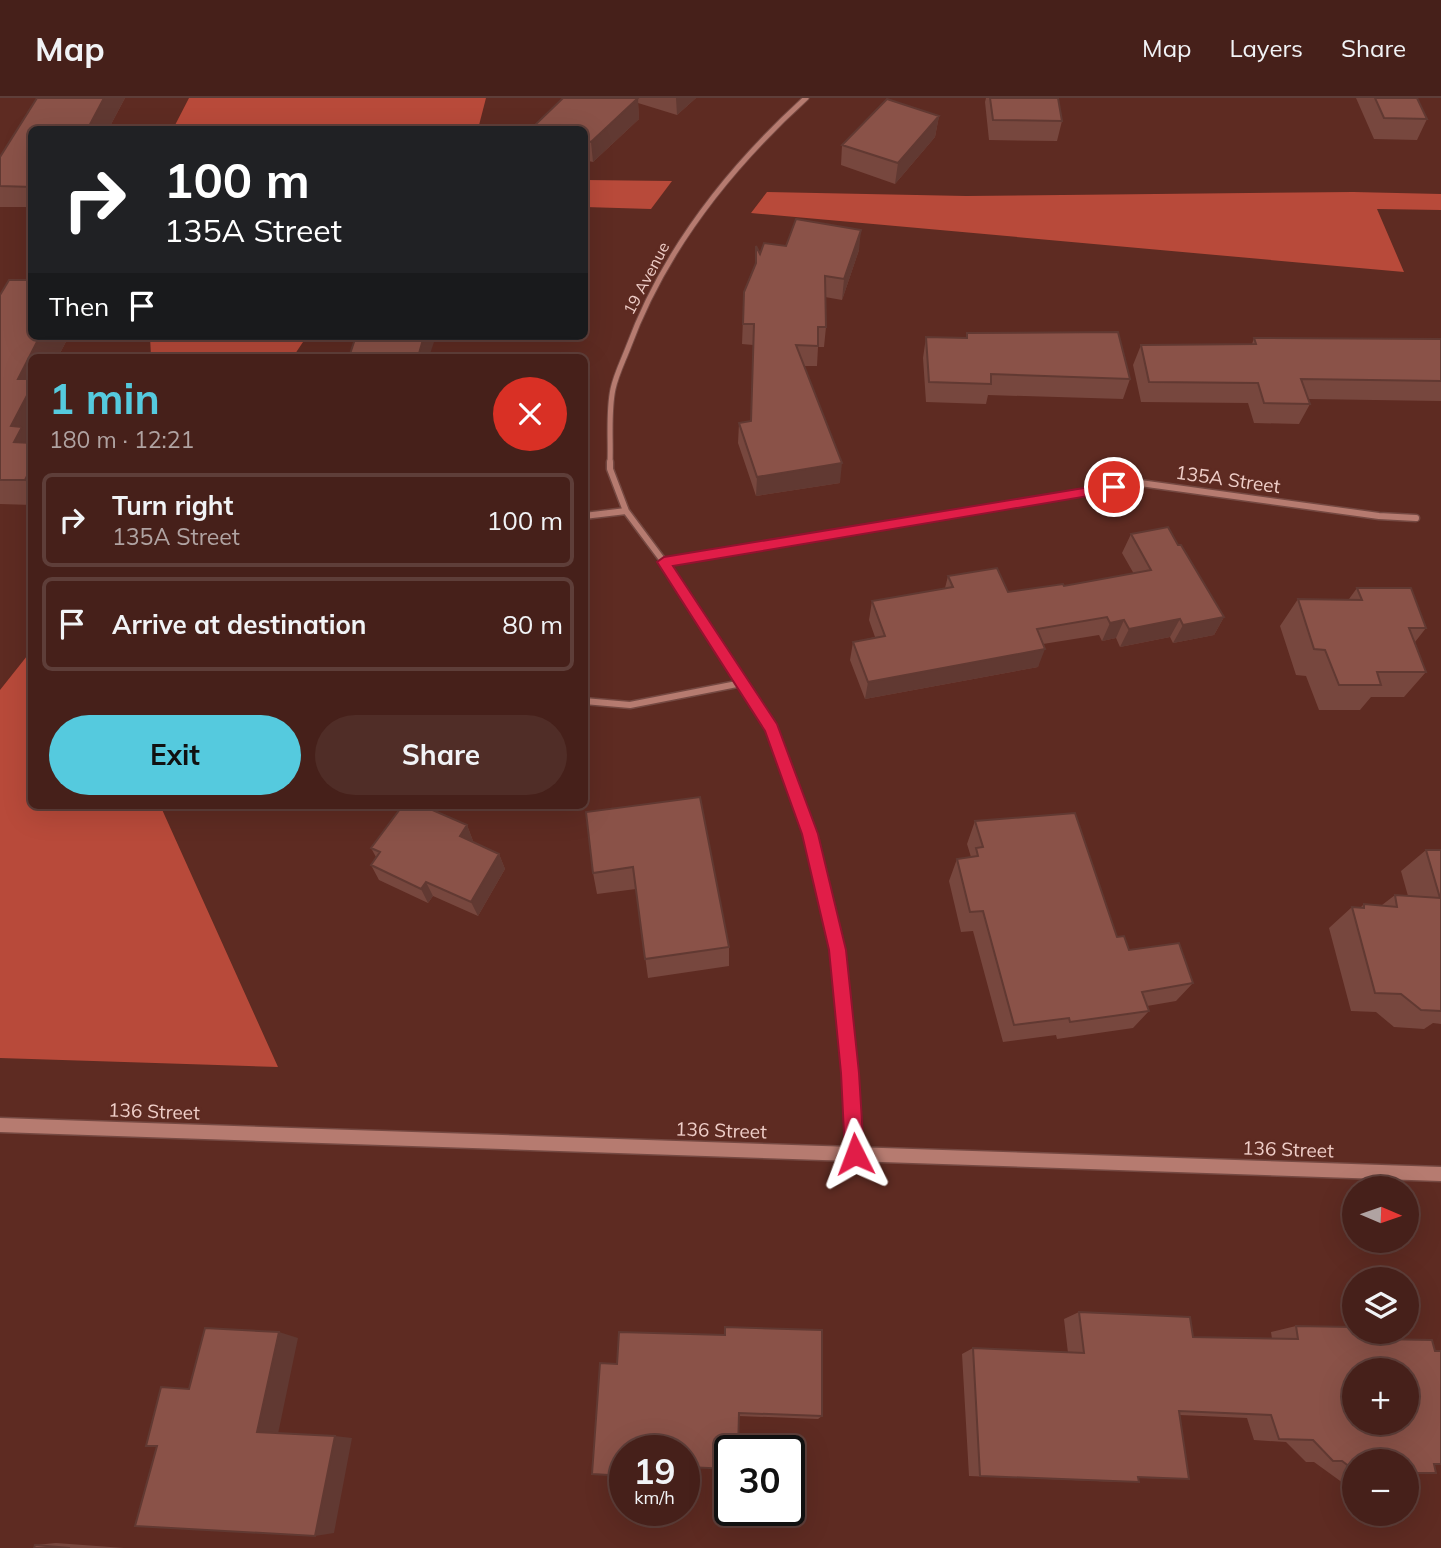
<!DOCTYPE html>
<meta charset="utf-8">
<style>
:root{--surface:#46201a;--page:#502d27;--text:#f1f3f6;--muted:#b0a3a2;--line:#5e3e39;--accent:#55cade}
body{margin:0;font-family:Mulish,sans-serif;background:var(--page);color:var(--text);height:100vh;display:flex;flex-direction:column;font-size:26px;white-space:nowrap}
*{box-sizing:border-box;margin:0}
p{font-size:23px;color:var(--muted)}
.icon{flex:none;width:38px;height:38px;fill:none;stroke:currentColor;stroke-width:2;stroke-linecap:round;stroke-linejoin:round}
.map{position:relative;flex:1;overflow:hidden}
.panel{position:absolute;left:28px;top:256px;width:560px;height:455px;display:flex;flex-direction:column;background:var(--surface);border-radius:10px;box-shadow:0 7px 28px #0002,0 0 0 2px var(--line)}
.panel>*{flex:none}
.guide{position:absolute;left:28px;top:28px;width:560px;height:214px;border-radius:10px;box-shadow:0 7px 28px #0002,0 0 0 2px var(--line);background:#202124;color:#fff;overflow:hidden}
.needle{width:46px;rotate:92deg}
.fabs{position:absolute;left:1342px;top:1078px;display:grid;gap:14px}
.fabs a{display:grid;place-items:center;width:77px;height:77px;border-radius:50%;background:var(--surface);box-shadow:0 7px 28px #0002,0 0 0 2px var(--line);font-size:35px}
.speed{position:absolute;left:609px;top:1337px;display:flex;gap:14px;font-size:35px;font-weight:700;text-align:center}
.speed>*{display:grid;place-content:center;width:91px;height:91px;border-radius:50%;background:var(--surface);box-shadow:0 7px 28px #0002,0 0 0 2px var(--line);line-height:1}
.speed small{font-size:18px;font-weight:400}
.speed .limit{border:4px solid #111;border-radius:10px;background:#fff;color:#111}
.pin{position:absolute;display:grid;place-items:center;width:60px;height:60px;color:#fff;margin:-30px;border:4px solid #fff;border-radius:50%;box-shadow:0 2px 7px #0007}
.me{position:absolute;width:77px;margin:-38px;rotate:357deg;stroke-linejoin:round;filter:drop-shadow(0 0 5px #0008)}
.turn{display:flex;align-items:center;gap:24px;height:147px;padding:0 21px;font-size:32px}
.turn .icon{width:91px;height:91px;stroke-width:2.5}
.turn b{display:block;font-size:49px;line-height:60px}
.then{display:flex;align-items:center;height:66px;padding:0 21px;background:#0003;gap:14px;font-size:26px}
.round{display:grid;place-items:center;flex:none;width:74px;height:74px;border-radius:37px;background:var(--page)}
.overview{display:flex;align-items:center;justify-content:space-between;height:119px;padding:0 21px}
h1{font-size:42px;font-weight:700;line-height:52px;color:var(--accent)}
.button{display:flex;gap:14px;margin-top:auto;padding:14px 21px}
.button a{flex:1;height:80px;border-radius:42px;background:var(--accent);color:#111;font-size:28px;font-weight:700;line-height:80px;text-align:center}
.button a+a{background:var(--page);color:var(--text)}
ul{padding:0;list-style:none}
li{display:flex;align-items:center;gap:21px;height:94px;margin:0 14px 10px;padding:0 7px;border:4px solid var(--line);border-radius:10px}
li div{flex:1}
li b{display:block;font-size:26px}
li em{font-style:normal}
header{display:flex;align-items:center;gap:42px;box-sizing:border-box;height:98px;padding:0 35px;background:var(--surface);border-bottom:2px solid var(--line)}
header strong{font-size:33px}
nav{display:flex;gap:38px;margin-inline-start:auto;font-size:24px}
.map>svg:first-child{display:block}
</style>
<header>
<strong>Map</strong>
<nav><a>Map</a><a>Layers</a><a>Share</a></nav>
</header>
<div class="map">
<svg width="1441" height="1450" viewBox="0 0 1441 1450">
<rect width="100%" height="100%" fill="#5e2b22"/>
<path fill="#b84a3a" d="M189,0H486L478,31H173Z
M585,82L672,83L651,111L585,109Z
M767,94L966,98L1353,94L1441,96V112L1377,111L1404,174L751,115Z
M150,238H307L293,259H151Z
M31,553L32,707H160L278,969L0,960V592Z"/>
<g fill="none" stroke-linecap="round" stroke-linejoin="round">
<defs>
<path id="minor-far2" d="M610,365C611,342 608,314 613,291C616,277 623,263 628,250C664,152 729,70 806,0"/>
<path id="minor-far1" d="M610,364V371L626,413L664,464L772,631L810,736L834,838
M584,418L626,413
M664,464L1140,385L1379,418L1416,420
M584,603L630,607L742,585"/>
<path id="minor" d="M833,836L850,975L855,1056"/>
<path id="tertiary" d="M0,1020L1441,1069V1083L0,1034Z"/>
</defs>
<use href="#minor-far2" stroke="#754942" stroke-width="7"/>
<use href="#minor-far1" stroke="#754942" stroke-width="9"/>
<use href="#minor" stroke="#754942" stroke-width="11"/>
<use href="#tertiary" stroke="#754942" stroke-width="3"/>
<use href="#minor-far2" stroke="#b67b70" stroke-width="5"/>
<use href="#minor-far1" stroke="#b67b70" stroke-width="6"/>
<use href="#minor" stroke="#b67b70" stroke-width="9"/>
<use href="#tertiary" fill="#b67b70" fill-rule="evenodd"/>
</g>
<path fill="#77473e" d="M37,0H125L108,32H32V109H0V59Z
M563,0H696L677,17L638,5L639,21L593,64L584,62V32H537L536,26Z
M986,0H1058L1062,23L1057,43L989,42L985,4Z
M1356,0H1417L1427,21L1417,42L1374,41Z
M939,18L935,39L895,86L841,67L842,47Z
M786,148L859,152L842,202L825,199L826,229L824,249H818L817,268H804L840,385L756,398L738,345L739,325L751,323L753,247L742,246L744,194L760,156Z
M0,197L32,238H69L58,259H32V407L0,406Z
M967,235L1130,281L1123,301L988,297L986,306L926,304L923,260L926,239L966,240Z
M1254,240L1441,241V303L1308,301L1310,306L1299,326L1254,325L1248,305L1141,304L1133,267L1141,247L1252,246Z
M1131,436L1178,447L1224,519L1214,537L1173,545L1170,539L1120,549L1116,540L1102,543L1099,537L1043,546L1038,569L865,601L850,562L853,544L875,539L869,522L872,503L945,490L948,478L1008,494L1064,488L1134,476L1122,455Z
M1357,490L1426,530L1415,544L1426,574L1404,599H1371L1360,612H1319L1306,578L1296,577L1280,528L1298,501H1349Z
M586,714L729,849V868L648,880L636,791L597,796L593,775Z
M975,723L1117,839L1129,852L1193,885L1176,903L1147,908L1149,913L1133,930L1057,941L1056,937L1003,944L973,833L961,834L949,783L957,761L971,759L967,746Z
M467,727L473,743L472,744L499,756L505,771L478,818L433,798L428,805L379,782L371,767L376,759L371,750Z
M1426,752H1441V926L1433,925L1424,931L1394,929L1376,914L1351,913L1329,830L1352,809L1360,810L1364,806L1382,807L1395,797L1408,798L1401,773Z
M1079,1214L1193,1239L1272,1241L1271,1234L1296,1228L1379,1241L1441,1367H1434L1436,1375H1407V1363H1354V1386L1343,1385L1314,1364H1306L1286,1344L1254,1342L1247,1320L1180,1317L1189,1381L1138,1380L1120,1384L969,1378L962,1256L973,1250L1068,1255L1064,1221Z
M617,1266L822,1318L818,1321L739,1318L689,1370L684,1377V1353Z
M56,1445L124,1450H34L35,1447Z"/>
<path fill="#613932" d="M104,0H125L108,32H87Z
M638,0L639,21L593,64L591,44Z
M676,0H696L677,17Z
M939,18L935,39L895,86L898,65Z
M861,132L859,152L842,202L844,181Z
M40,238H69L58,259H32V392L25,382L14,344L11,328L18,281Z
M424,238H436L429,259H418Z
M842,365L840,385L756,398L757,379Z
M1224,519L1214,537L1173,545L1183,527Z
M1180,521L1170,539L1120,549L1129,531Z
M1124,522L1116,540L1102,543L1110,525Z
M1045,551L1038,569L865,601L868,584Z
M467,727L473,743L466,753L460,738Z
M499,756L505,771L478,818L471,804Z
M426,784L433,798L428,805L421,791Z
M279,1234L298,1240L278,1336L257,1334Z
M335,1338L352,1340L334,1435L315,1438Z"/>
<path fill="#8a5248" stroke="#613932" stroke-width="2" fill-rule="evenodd" d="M37,0H104L87,32H32V89L0,88V59Z
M563,0H638L591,44L584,42V32H552L536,26Z
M990,0H1058L1062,23L993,22Z
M1375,0H1417L1427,21L1384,20Z
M887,1L939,18L898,65L842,47Z
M796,121L861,132L844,181L825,178L826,229H818V248L796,247L842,365L757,379L739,325L751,323L754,226H743L744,194L756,165V148L760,156L764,145L786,148Z
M9,182H32V238H40L18,281H32V288L11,328L22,329L14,344L32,345V368L25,382H0V197Z
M1118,234L1130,281L991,276V286L929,284L926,239L967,240V235Z
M356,238H424L418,259H349Z
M1254,240L1441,241V283L1301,281L1310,306L1264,305L1258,285L1149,284L1141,247L1256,246Z
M1168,429L1178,447H1181L1224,519L1183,527L1180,521L1129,531L1124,522L1110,525L1107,519L1037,531L1045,551L868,584L853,544L885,538L872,503L953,489L948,478L997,470L1008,494L1063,486L1064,488L1151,472L1131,436Z
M1357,490H1411L1426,530H1409L1426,574H1377L1381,587H1339L1325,552L1314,551L1298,501L1362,502Z
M700,699L729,849L645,861L633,769L593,775L586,714Z
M403,707H421L467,727L460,738L499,756L471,804L426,784L421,791L371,767L380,754L371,750Z
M1075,715L1117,839L1124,838L1129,852L1179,845L1193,885L1142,894L1149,913L1070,924L1069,920L1014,927L983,813L970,814L957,761L978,758L976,750L983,749L975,723Z
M1426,752H1441V913L1421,912L1401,896L1375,895L1352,809L1364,810V806L1397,809L1395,797L1440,800Z
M1079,1214L1190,1219L1193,1239L1298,1241L1296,1228L1354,1229V1234H1377L1379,1241L1432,1242L1435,1253H1441V1366H1434L1436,1375H1407V1363H1354V1372L1342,1363H1333L1313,1342L1279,1341L1271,1317L1179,1313L1189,1381L1138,1379L1139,1384L980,1378L973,1250L1084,1255ZM1354,1272H1407V1325H1354Z
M725,1229L822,1232V1318L739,1315L738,1353H730V1371L687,1369L684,1374V1353H625V1378L592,1376L600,1265L617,1266L619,1234L725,1237Z
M205,1230L279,1234L257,1334L335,1338L315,1438L135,1428L157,1348H146L161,1289L189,1291Z
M35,1447L70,1450H34Z"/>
<path fill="#e11d48" stroke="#92132f" stroke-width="2" d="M1114,385L1118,386V393L673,468L777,626L818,736L846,852L859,975L864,1056L861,1062L855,1065L848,1062L845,1056L841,975L829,852L802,736L765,633L657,464L664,459Z"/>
<g text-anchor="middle" stroke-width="5" stroke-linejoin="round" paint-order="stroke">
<g font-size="16" fill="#efcec8" stroke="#5e2b22">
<text transform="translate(646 180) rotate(-62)" y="6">19 Avenue</text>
</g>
<g font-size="19" fill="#efcec8" stroke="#5e2b22">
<text transform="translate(1228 381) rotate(8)" y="7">135A Street</text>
<text transform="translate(154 1013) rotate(2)" y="7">136 Street</text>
<text transform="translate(721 1032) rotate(2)" y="7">136 Street</text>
<text transform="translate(1288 1051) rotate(2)" y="7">136 Street</text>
</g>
</g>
</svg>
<div class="fabs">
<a><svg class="needle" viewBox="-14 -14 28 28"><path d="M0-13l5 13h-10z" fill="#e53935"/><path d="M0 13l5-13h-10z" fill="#b0a3a2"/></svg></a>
<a><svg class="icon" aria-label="layers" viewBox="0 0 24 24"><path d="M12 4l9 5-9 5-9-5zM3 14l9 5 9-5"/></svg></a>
<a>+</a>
<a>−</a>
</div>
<div class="speed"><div>19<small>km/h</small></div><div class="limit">30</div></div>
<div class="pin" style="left:1114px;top:389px;background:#d93025"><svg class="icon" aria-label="arrive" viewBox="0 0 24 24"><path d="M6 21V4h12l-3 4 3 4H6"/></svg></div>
<svg class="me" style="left:855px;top:1056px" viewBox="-20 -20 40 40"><path d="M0-17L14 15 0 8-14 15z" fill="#e11d48" stroke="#fff" stroke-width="4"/></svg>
<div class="guide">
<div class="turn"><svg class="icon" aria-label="right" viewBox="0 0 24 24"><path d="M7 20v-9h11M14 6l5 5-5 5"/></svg><div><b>100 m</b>135A Street</div></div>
<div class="then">Then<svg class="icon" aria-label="arrive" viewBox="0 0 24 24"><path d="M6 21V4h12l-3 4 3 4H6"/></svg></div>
</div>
<section class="panel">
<div class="overview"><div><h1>1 min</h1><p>180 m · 12:21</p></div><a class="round" style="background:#d93025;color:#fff"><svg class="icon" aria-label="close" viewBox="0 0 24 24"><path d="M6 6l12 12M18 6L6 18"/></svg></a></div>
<ul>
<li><svg class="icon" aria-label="right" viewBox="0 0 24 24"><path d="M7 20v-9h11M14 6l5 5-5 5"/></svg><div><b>Turn right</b><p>135A Street</p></div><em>100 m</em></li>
<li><svg class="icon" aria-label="arrive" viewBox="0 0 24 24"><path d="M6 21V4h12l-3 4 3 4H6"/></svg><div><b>Arrive at destination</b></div><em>80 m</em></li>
</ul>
<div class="button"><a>Exit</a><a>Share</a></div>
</section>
</div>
